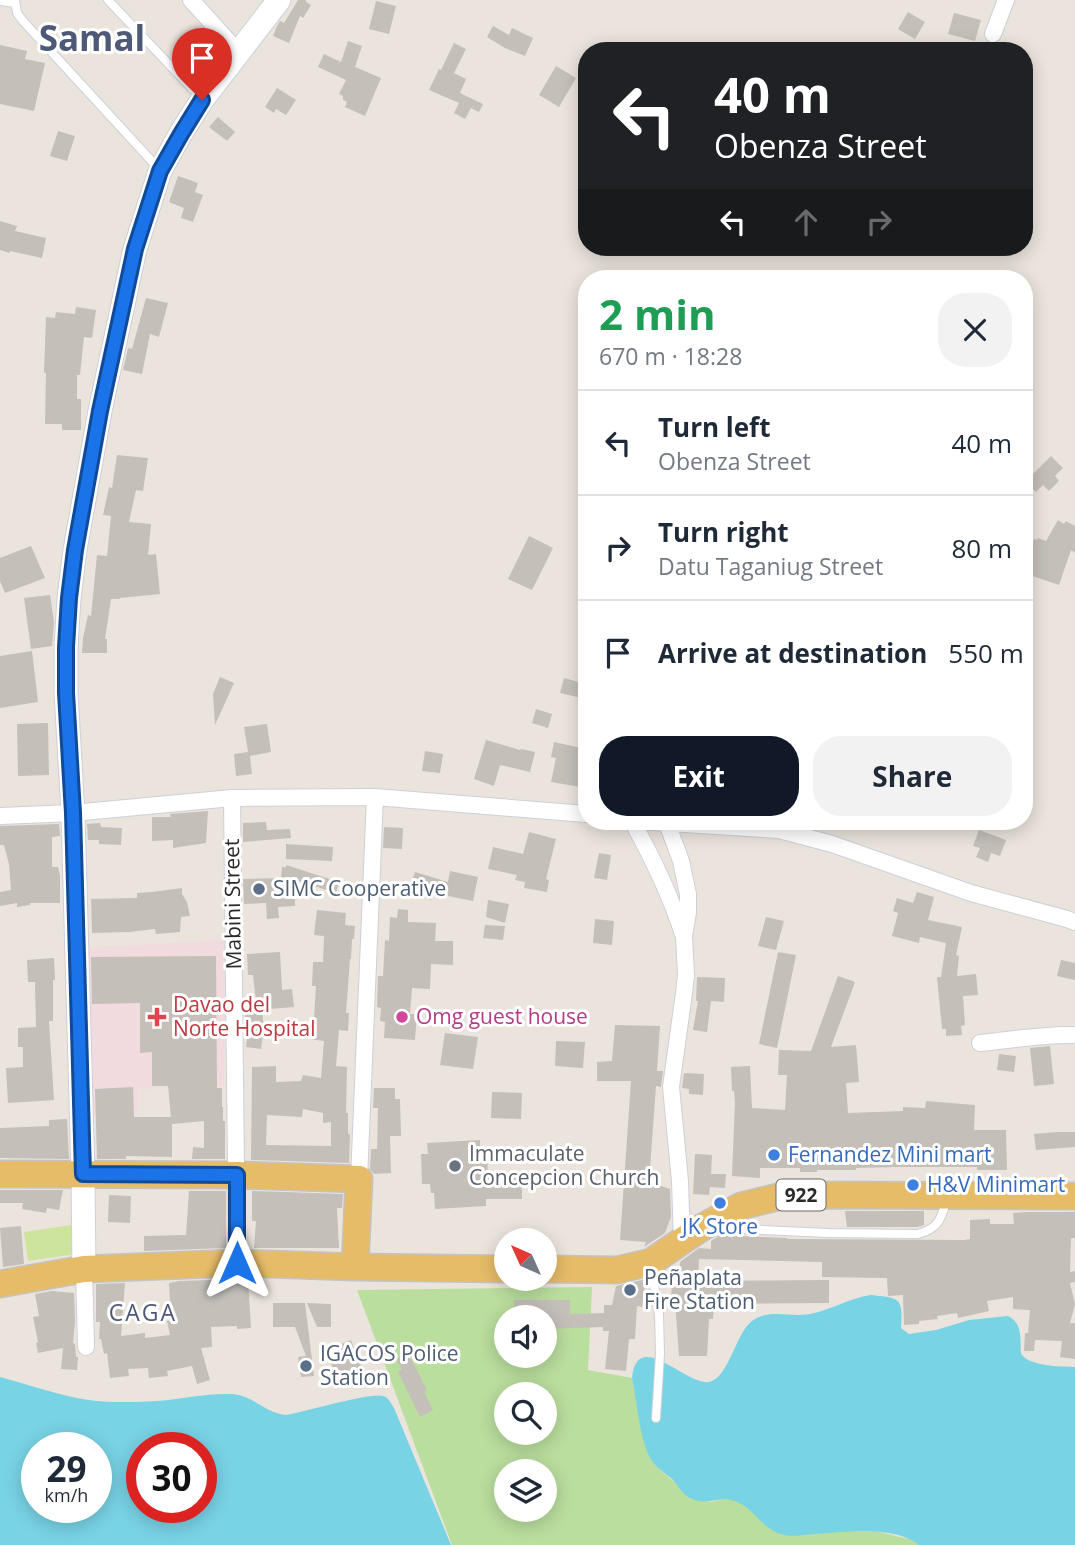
<!DOCTYPE html>
<meta charset="utf-8">
<style>
:root{--surface:#fff;--page:#f2f2f3;--text:#1f2937;--muted:#747a83;--line:#e0e1e3;--accent:#111827}
body{margin:0;font-family:"Open Sans",sans-serif;background:var(--page);color:var(--text);height:100vh;display:flex;flex-direction:column;font-size:26px;white-space:nowrap}
*{box-sizing:border-box;margin:0}
p{font-size:23px;color:var(--muted)}
.icon{flex:none;width:38px;height:38px;fill:none;stroke:currentColor;stroke-width:2;stroke-linecap:round;stroke-linejoin:round}
.map{position:relative;flex:1;overflow:hidden}
.side{position:absolute;left:578px;top:270px;width:455px;height:560px;display:flex;flex-direction:column;background:var(--surface);border-radius:28px;box-shadow:0 4px 18px #0003}
.side>*{flex:none}
.top-card{position:absolute;left:578px;top:42px;width:455px;height:214px;border-radius:28px;box-shadow:0 4px 18px #0003;background:#202124;color:#fff;overflow:hidden}
.needle{width:46px;rotate:315deg}
.controls{position:absolute;left:494px;top:1228px;display:grid;gap:14px}
.controls a{display:grid;place-items:center;width:63px;height:63px;border-radius:50%;background:var(--surface);box-shadow:0 4px 18px #0003;font-size:35px}
.speed{position:absolute;left:21px;top:1432px;display:flex;gap:14px;font-size:35px;font-weight:700;text-align:center}
.speed>*{display:grid;place-content:center;width:91px;height:91px;border-radius:50%;background:var(--surface);box-shadow:0 4px 18px #0003;line-height:1}
.speed small{font-size:18px;font-weight:400}
.speed .limit{border:10px solid #d22;background:#fff;color:#111}
.pin{position:absolute;display:grid;place-items:center;width:60px;height:60px;color:#fff;margin:-72px -30px;border-radius:50% 50% 50% 0;rotate:-45deg;box-shadow:0 0 7px #0007}
.pin .icon{rotate:45deg}
.me{position:absolute;width:77px;margin:-38px;rotate:0deg;stroke-linejoin:round;filter:drop-shadow(0 0 5px #0008)}
.turn{display:flex;align-items:center;gap:24px;height:147px;padding:0 21px;font-size:32px}
.turn .icon{width:91px;height:91px;stroke-width:2.5}
.turn b{display:block;font-size:49px;line-height:60px}
.lanes{display:flex;align-items:center;height:66px;padding:0 21px;background:#0003;justify-content:center;gap:35px;direction:ltr}
.lanes .off{opacity:.35}
.round{display:grid;place-items:center;flex:none;width:74px;height:74px;border-radius:28px;background:var(--page)}
.summary{display:flex;align-items:center;justify-content:space-between;height:119px;padding:0 21px}
h1{font-size:42px;font-weight:700;line-height:52px;color:#1e9e55}
.button{display:flex;gap:14px;margin-top:auto;padding:14px 21px}
.button a{flex:1;height:80px;border-radius:28px;background:var(--accent);color:#fff;font-size:28px;font-weight:700;line-height:80px;text-align:center}
.button a+a{background:var(--page);color:var(--text)}
ul{padding:0;list-style:none}
li{display:flex;align-items:center;gap:21px;height:105px;padding:0 21px;border-top:2px solid var(--line)}
li div{flex:1}
li b{display:block;font-size:26px}
li em{font-style:normal}
.map>svg:first-child{display:block}
</style>
<div class="map">
<svg width="1075" height="1545" viewBox="0 0 1075 1545">
<rect width="100%" height="100%" fill="#ebe4dd"/>
<path fill="#f1dbde" d="M225,940L224,1086L139,1089L138,1113L93,1115L86,948Z"/>
<path fill="#bade9e" fill-rule="evenodd" d="M592,1287L588,1370L632,1378L645,1443L649,1455L660,1470L677,1484L710,1502L728,1498L744,1504L757,1516L851,1531L879,1532L913,1540L919,1545H452L357,1290ZM506,1318H544V1356H506ZM506,1395H544V1433H506ZM506,1472H544V1510H506Z"/>
<path fill="#cce49b" d="M71,1225L75,1254L28,1261L24,1232Z"/>
<path fill="#78d3e5" fill-rule="evenodd" d="M871,1295C901,1298 903,1298 901,1328L909,1334L936,1330L969,1320L1008,1316C1023,1323 1020,1340 1021,1354C1031,1367 1059,1366 1075,1367V1545H919C894,1525 845,1532 815,1534C804,1535 789,1538 778,1533C759,1526 753,1505 731,1500C721,1497 708,1504 695,1500C683,1497 680,1487 672,1479C665,1473 658,1469 652,1461C640,1443 637,1401 632,1378C637,1327 686,1386 709,1382C729,1378 735,1334 752,1321C769,1308 791,1318 810,1314C831,1310 849,1298 871,1295Z
M0,1377C38,1387 75,1402 115,1402C129,1402 143,1402 157,1401C182,1399 207,1393 232,1394C255,1396 264,1413 286,1415C304,1412 371,1392 383,1396C388,1397 391,1403 394,1408L451,1545H0ZM37,1447H96V1507H37ZM142,1447H201V1507H142Z"/>
<path fill="#c4bfb9" fill-rule="evenodd" d="M298,0H306V2L311,5L303,18L300,16L289,43L273,36L277,26L280,21L284,23Z
M376,1L396,6L389,34L369,29Z
M908,12L925,22L915,39L898,29Z
M954,13L981,20L975,41L948,34Z
M493,26L509,35L512,28L533,38L525,56L505,48L487,37Z
M348,41L362,46L355,67L381,78L365,116L345,107L347,102L343,100V96L339,94L346,80L318,67L324,54L341,62Z
M454,43L466,49L454,73L466,79L460,93L483,104L479,112L471,108L465,119L454,113L459,103L429,90L439,69L441,70Z
M0,45L27,51L25,59L45,63L34,111L0,104Z
M556,66L576,78L559,107L539,95Z
M277,88L296,100L286,115L276,109L274,113L265,107Z
M218,117L235,132L227,141L209,127Z
M58,131L75,136L67,161L50,156Z
M178,176L198,183L195,192L203,195L193,222L181,218L184,208L169,202Z
M0,221L17,226L15,231L46,238L42,258L10,251V253L0,250Z
M146,298L168,303L159,337L150,334L142,374L123,370L128,348L132,349Z
M76,307L96,310L92,338L84,337L80,375H77V399H81V430H62V424H45L46,373H44L46,317L55,318L56,312L75,314Z
M117,455L148,458L143,491L136,490L129,522L151,524L148,555L156,554L160,594L120,598V599H111L105,639H107V653H82L83,638L88,615L91,616L97,555L107,556L111,516L103,515L109,487L112,488Z
M1051,456L1063,468L1055,476L1059,481L1049,491L1043,485L1036,492L1025,482Z
M1058,520L1064,524L1066,521L1075,526V553L1071,550L1059,585L1024,573L1034,539L1037,540L1038,538L1046,541Z
M529,536L553,548L532,590L508,579Z
M31,546L45,578L5,593L0,581V558Z
M50,595L54,622L52,646L31,649L24,598Z
M32,651L38,702L0,708V656Z
M220,677L234,683L215,725L213,694Z
M564,678L586,684V699L560,693Z
M536,709L552,714L548,728L532,723Z
M48,723L49,775L18,776L17,724Z
M267,724L271,752L250,756L252,774L236,776L234,754L248,752L244,727Z
M486,740L520,750L521,749L535,752L530,772L500,765L494,786L474,779Z
M554,742L586,749V788L551,782L556,758L551,757Z
M425,751L443,754L440,773L422,771Z
M208,811L206,843L173,848V840L152,841V817H171L170,814Z
M266,822L267,830L290,829L291,838L243,842V823Z
M100,823L101,827L122,828L121,845L99,844V840H88L87,824Z
M59,824L60,836L52,837V867H58L60,876V903H30V905L17,907V903L0,906V892L11,890L9,864L4,845H0V826Z
M384,827L403,828L402,849L383,848Z
M979,830L1006,840L1000,856L991,853L988,862L976,857L980,848L973,846Z
M529,832L556,839L546,879L549,880L547,892L524,888L525,882L515,880L517,875L488,869L493,847L523,854Z
M286,844L333,847L332,861L286,859Z
M599,853L611,855L607,880L594,878Z
M286,865L339,882L336,893L295,880V906L278,907L279,918L267,919L266,903L244,904L243,879L281,878L282,867H286Z
M450,871L478,877L473,901L433,893L431,900L408,893L415,872L448,882Z
M182,888V894L187,902L190,916L181,917L180,932L156,934L155,929L129,932L92,933L91,899L137,898V893L152,892Z
M917,892L934,897L928,920L962,927L956,955L959,956L957,976L976,974L978,995L963,996L965,1025L961,1026L962,1035L946,1036V1029H942L937,977H941L946,943L920,937L919,943L892,936L898,913L893,911L897,898L913,903Z
M488,900L509,904L505,923L486,917Z
M398,909L408,910V922L436,923L435,941H453V965L431,964L430,989L412,988L410,1014H417L415,1040L384,1038L385,1022L380,1021L381,1008L377,1007L378,976H383L385,940L389,941L390,917L397,918Z
M317,910L346,913L345,925L355,926L354,939H352L351,959H350L346,1013H349L348,1031L339,1030L336,1066L347,1067L346,1113H348V1134H350L349,1163L251,1160L252,1067L276,1066V1082L301,1081L303,1075L321,1078L324,1041L310,1039V1018H314L316,986H312L313,962H323L324,936L314,935ZM303,1109L323,1113V1123L331,1122V1146L266,1145L267,1115L302,1117Z
M766,917L784,921L776,950L758,946Z
M595,919L614,921L612,945L593,943Z
M485,925L505,926L503,940L483,938Z
M280,952L282,990L292,989L294,1007L257,1010L253,975H248L247,954Z
M778,952L796,955L777,1048L759,1044Z
M216,956L217,1088H222V1107H223V1121H225V1159H192L193,1147L204,1148V1121L172,1124V1157L126,1156V1159H97L95,1089L133,1087L134,1117H171L168,1086H152V1052L140,1053V1003L92,1004L91,957Z
M54,958L55,980H53V1021H49L54,1100L8,1103L6,1068L23,1067V1047H18V1028L36,1027L35,982H28L27,960Z
M1061,960L1075,963V980L1057,976Z
M838,976L855,982L831,1047L856,1045L859,1082L846,1083L848,1113L903,1111V1107L925,1108L926,1101L975,1105L974,1130H1006L1007,1170H977V1167H897L856,1168V1170H817V1172H800V1168H760V1178L732,1176L735,1102L734,1091H732L731,1067L750,1066L752,1108L785,1110L787,1075H778L779,1050L811,1051Z
M697,977L725,978L724,1002L711,1001L707,1032L693,1030L698,1001H696Z
M262,1011L264,1028L261,1049L246,1047L248,1030L245,1031V1013Z
M615,1025L660,1026L657,1071H663L661,1087L656,1086L649,1182L670,1189L671,1217L665,1233L644,1247L646,1242L620,1240L631,1081H597V1062L612,1061Z
M445,1033L478,1037L473,1069L440,1065Z
M556,1041L585,1042L583,1068L555,1066Z
M1050,1046L1054,1084L1034,1086L1030,1048Z
M999,1054L1016,1056L1014,1072L997,1070Z
M684,1073L704,1074L703,1095L689,1094V1089L682,1088Z
M374,1088H395V1099H400L401,1136H390L391,1173L374,1174L370,1169L371,1149H377L378,1108H373Z
M492,1092L522,1093L521,1119L491,1118Z
M67,1119L69,1159L0,1158V1128L49,1126V1120Z
M1057,1132H1075V1147L1036,1150L1034,1134Z
M480,1140V1150H487L488,1176H522V1199H486V1206L435,1209L434,1193H431L430,1184H422L421,1154H428L427,1143Z
M695,1154L712,1155L711,1174H726L725,1188L710,1187L709,1195L693,1194Z
M0,1190H63L59,1210L47,1208L46,1213L22,1209L23,1203H0Z
M189,1191H226V1248L144,1251V1236L186,1235Z
M252,1191L343,1194L342,1208H337L339,1248H254L256,1221H252Z
M109,1195L131,1196L130,1223L108,1222Z
M845,1211H924V1225L917,1227H847Z
M1028,1212H1075V1238H1071L1070,1272L1075,1271V1282L1070,1283L1075,1304L1070,1323H1075V1359L1060,1357L1062,1341L1035,1340L1034,1351H1024L1025,1333H1028L1030,1310L1013,1309V1297L987,1301L989,1311L958,1318L957,1313L937,1316L938,1319L919,1321V1324L904,1325L903,1295L888,1296L887,1278L822,1277V1262L699,1259L698,1281L829,1280V1303L714,1304L713,1319H709L707,1356H679L675,1301L671,1300L672,1279H679L680,1262L699,1248L711,1249V1241L720,1235L787,1238V1239L964,1240L970,1239V1220L990,1219V1224H1014L1013,1213Z
M21,1226L24,1264L3,1267L0,1228Z
M237,1279H248L251,1328L237,1329V1326L211,1327L212,1347L201,1348L210,1380L197,1384L192,1366L167,1371L168,1376L149,1378L148,1368L128,1369L129,1376L110,1378L107,1353L104,1354L101,1339H99L100,1322H96V1284L125,1283L121,1336L145,1333V1338L170,1335L167,1321L171,1320L169,1283L179,1281Z
M646,1279L642,1307L637,1306L635,1339H629L626,1371L605,1369L609,1331H603V1327L544,1329V1318H514V1300H570V1314L604,1313V1305H612L616,1286Z
M52,1291L74,1293L75,1321L73,1343L75,1344L76,1357H78L77,1370L61,1369L63,1348L38,1353L36,1343L38,1342L33,1317L39,1316L35,1294Z
M273,1303H305L314,1376L301,1377L298,1357L306,1356L295,1327H273Z
M307,1303L331,1304V1327H317Z
M351,1340L362,1369L337,1379L326,1350Z
M408,1353L427,1390L424,1392L433,1410L420,1417L398,1372L402,1370L396,1359Z"/>
<g fill="none" stroke-linecap="round" stroke-linejoin="round">
<defs>
<path id="lane" d="M15,0L17,13L23,21L159,169
M108,0L200,97
M0,1L15,3
M718,1228L827,1233L918,1234C940,1228 941,1218 947,1199
M651,1267L659,1315L660,1354L656,1418"/>
<path id="street" d="M191,0L238,52
M993,34L1006,0
M232,798L237,1263
M0,816L73,813L232,798L375,797L586,814
M632,821C652,857 670,894 683,934
M637,821L779,830L832,844L971,893L1067,919L1075,922
M667,823L681,861L688,894V913L684,936L686,975L684,993L671,1087L680,1181L682,1240
M980,1043C1012,1040 1043,1034 1075,1035
M359,1179L375,797
M84,1269L86,1347"/>
<path id="secondary" d="M84,1269L83,1174L73,813L66,693V647L69,598L75,550L100,411L135,249L160,171L181,133L202,100L279,0"/>
<path id="primary" d="M0,1174L237,1175L359,1179L355,1267
M544,1269L617,1270L651,1262L701,1228L741,1206L786,1195L1075,1196
M0,1284L84,1269L237,1263L355,1267L506,1269"/>
</defs>
<use href="#lane" stroke="#ccd0db" stroke-width="10"/>
<use href="#street" stroke="#ccd0db" stroke-width="18"/>
<use href="#secondary" stroke="#ccd0db" stroke-width="25"/>
<use href="#primary" stroke="#c3c3c3" stroke-width="29"/>
<use href="#lane" stroke="#fff" stroke-width="8"/>
<use href="#street" stroke="#fff" stroke-width="16"/>
<use href="#secondary" stroke="#fff" stroke-width="23"/>
<use href="#primary" stroke="#e6bc68" stroke-width="26"/>
</g>
<g fill="none" stroke-linecap="round" stroke-linejoin="round">
<defs>
<path id="route" d="M202,100L181,134L160,171L135,249L100,411L75,550L69,598L66,647V693L73,813L83,1174L237,1175V1263"/>
</defs>
<use href="#route" stroke="#114b97" stroke-width="18"/>
<use href="#route" stroke="#1a73e8" stroke-width="12"/>
</g>
<g fill="#5c6f8a" stroke="#fff" stroke-width="2.5">
<circle cx="259" cy="889" r="7"/>
<circle cx="630" cy="1290" r="7"/>
<circle cx="306" cy="1366" r="7"/>
</g>
<path fill="#e0444e" stroke="#fff" stroke-width="2.5" d="M153.5 1006.5h7v7h7v7h-7v7h-7v-7h-7v-7h7z"/>
<circle fill="#d1479c" stroke="#fff" stroke-width="2.5" cx="402" cy="1017" r="7"/>
<g fill="#3f7fe0" stroke="#fff" stroke-width="2.5">
<circle cx="774" cy="1155" r="7"/>
<circle cx="913" cy="1185" r="7"/>
<circle cx="720" cy="1203" r="7"/>
</g>
<circle fill="#6b7280" stroke="#fff" stroke-width="2.5" cx="455" cy="1166" r="7"/>
<g text-anchor="middle" stroke-width="6" stroke-linejoin="round" paint-order="stroke">
<rect fill="#fff" stroke="#6a6a6a" stroke-width="2" x="776.5" y="1179.5" width="49" height="31" rx="5"/>
<g font-size="19" font-weight="bold" fill="#2a2a2a">
<text x="801" y="1202">922</text>
</g>
<g font-size="21" fill="#4e5e75" stroke="#fff" text-anchor="start">
<text x="273" y="896">SIMC Cooperative</text>
<text x="644" y="1285">Peñaplata<tspan x="644" dy="24">Fire Station</tspan></text>
<text x="320" y="1361">IGACOS Police<tspan x="320" dy="24">Station</tspan></text>
</g>
<g font-size="21" fill="#2a2a2a" stroke="#fff">
<text transform="translate(233 904) rotate(-91)" y="7">Mabini Street</text>
</g>
<g font-size="21" fill="#be3a42" stroke="#fff" text-anchor="start">
<text x="173" y="1012">Davao del<tspan x="173" dy="24">Norte Hospital</tspan></text>
</g>
<g font-size="21" fill="#b23c85" stroke="#fff" text-anchor="start">
<text x="416" y="1024">Omg guest house</text>
</g>
<g font-size="21" fill="#5b616d" stroke="#fff" text-anchor="start">
<text x="469" y="1161">Immaculate<tspan x="469" dy="24">Concepcion Church</tspan></text>
</g>
<g font-size="21" fill="#366cbe" stroke="#fff" text-anchor="start">
<text x="788" y="1162">Fernandez Mini mart</text>
<text x="927" y="1192">H&amp;V Minimart</text>
<text x="720" y="1234" text-anchor="middle">JK Store</text>
</g>
<g font-size="23" letter-spacing="2" fill="#4e5978" stroke="#fff">
<text x="143" y="1321">CAGA</text>
</g>
<g font-size="35" font-weight="bold" fill="#4e5978" stroke="#fff">
<text x="92" y="51">Samal</text>
</g>
</g>
</svg>
<div class="controls">
<a><svg class="needle" viewBox="-14 -14 28 28"><path d="M0-13l5 13h-10z" fill="#e53935"/><path d="M0 13l5-13h-10z" fill="#747a83"/></svg></a>
<a><svg class="icon" aria-label="sound" viewBox="0 0 24 24"><path d="M4 9h4l5-4v14l-5-4H4zM17 9q2 3 0 6"/></svg></a>
<a><svg class="icon" aria-label="search" viewBox="0 0 24 24"><circle cx="10" cy="10" r="6"/><path d="M15 15l6 6"/></svg></a>
<a><svg class="icon" aria-label="layers" viewBox="0 0 24 24"><path d="M12 4l9 5-9 5-9-5zM3 14l9 5 9-5"/></svg></a>
</div>
<div class="speed"><div>29<small>km/h</small></div><div class="limit">30</div></div>
<div class="pin" style="left:202px;top:100px;background:#d93025"><svg class="icon" aria-label="arrive" viewBox="0 0 24 24"><path d="M6 21V4h12l-3 4 3 4H6"/></svg></div>
<svg class="me" style="left:237px;top:1263px" viewBox="-20 -20 40 40"><path d="M0-17L14 15 0 8-14 15z" fill="#1a73e8" stroke="#fff" stroke-width="4"/></svg>
<div class="top-card">
<div class="turn"><svg class="icon" aria-label="left" viewBox="0 0 24 24"><path d="M17 20v-9H6M10 6l-5 5 5 5"/></svg><div><b>40 m</b>Obenza Street</div></div>
<div class="lanes"><svg class="icon" aria-label="left" viewBox="0 0 24 24"><path d="M17 20v-9H6M10 6l-5 5 5 5"/></svg><svg class="icon off" aria-label="ahead" viewBox="0 0 24 24"><path d="M12 20V5M6 11l6-6 6 6"/></svg><svg class="icon off" aria-label="right" viewBox="0 0 24 24"><path d="M7 20v-9h11M14 6l5 5-5 5"/></svg></div>
</div>
<section class="side">
<div class="summary"><div><h1>2 min</h1><p>670 m · 18:28</p></div><a class="round"><svg class="icon" aria-label="close" viewBox="0 0 24 24"><path d="M6 6l12 12M18 6L6 18"/></svg></a></div>
<ul>
<li><svg class="icon" aria-label="left" viewBox="0 0 24 24"><path d="M17 20v-9H6M10 6l-5 5 5 5"/></svg><div><b>Turn left</b><p>Obenza Street</p></div><em>40 m</em></li>
<li><svg class="icon" aria-label="right" viewBox="0 0 24 24"><path d="M7 20v-9h11M14 6l5 5-5 5"/></svg><div><b>Turn right</b><p>Datu Taganiug Street</p></div><em>80 m</em></li>
<li><svg class="icon" aria-label="arrive" viewBox="0 0 24 24"><path d="M6 21V4h12l-3 4 3 4H6"/></svg><div><b>Arrive at destination</b></div><em>550 m</em></li>
</ul>
<div class="button"><a>Exit</a><a>Share</a></div>
</section>
</div>
